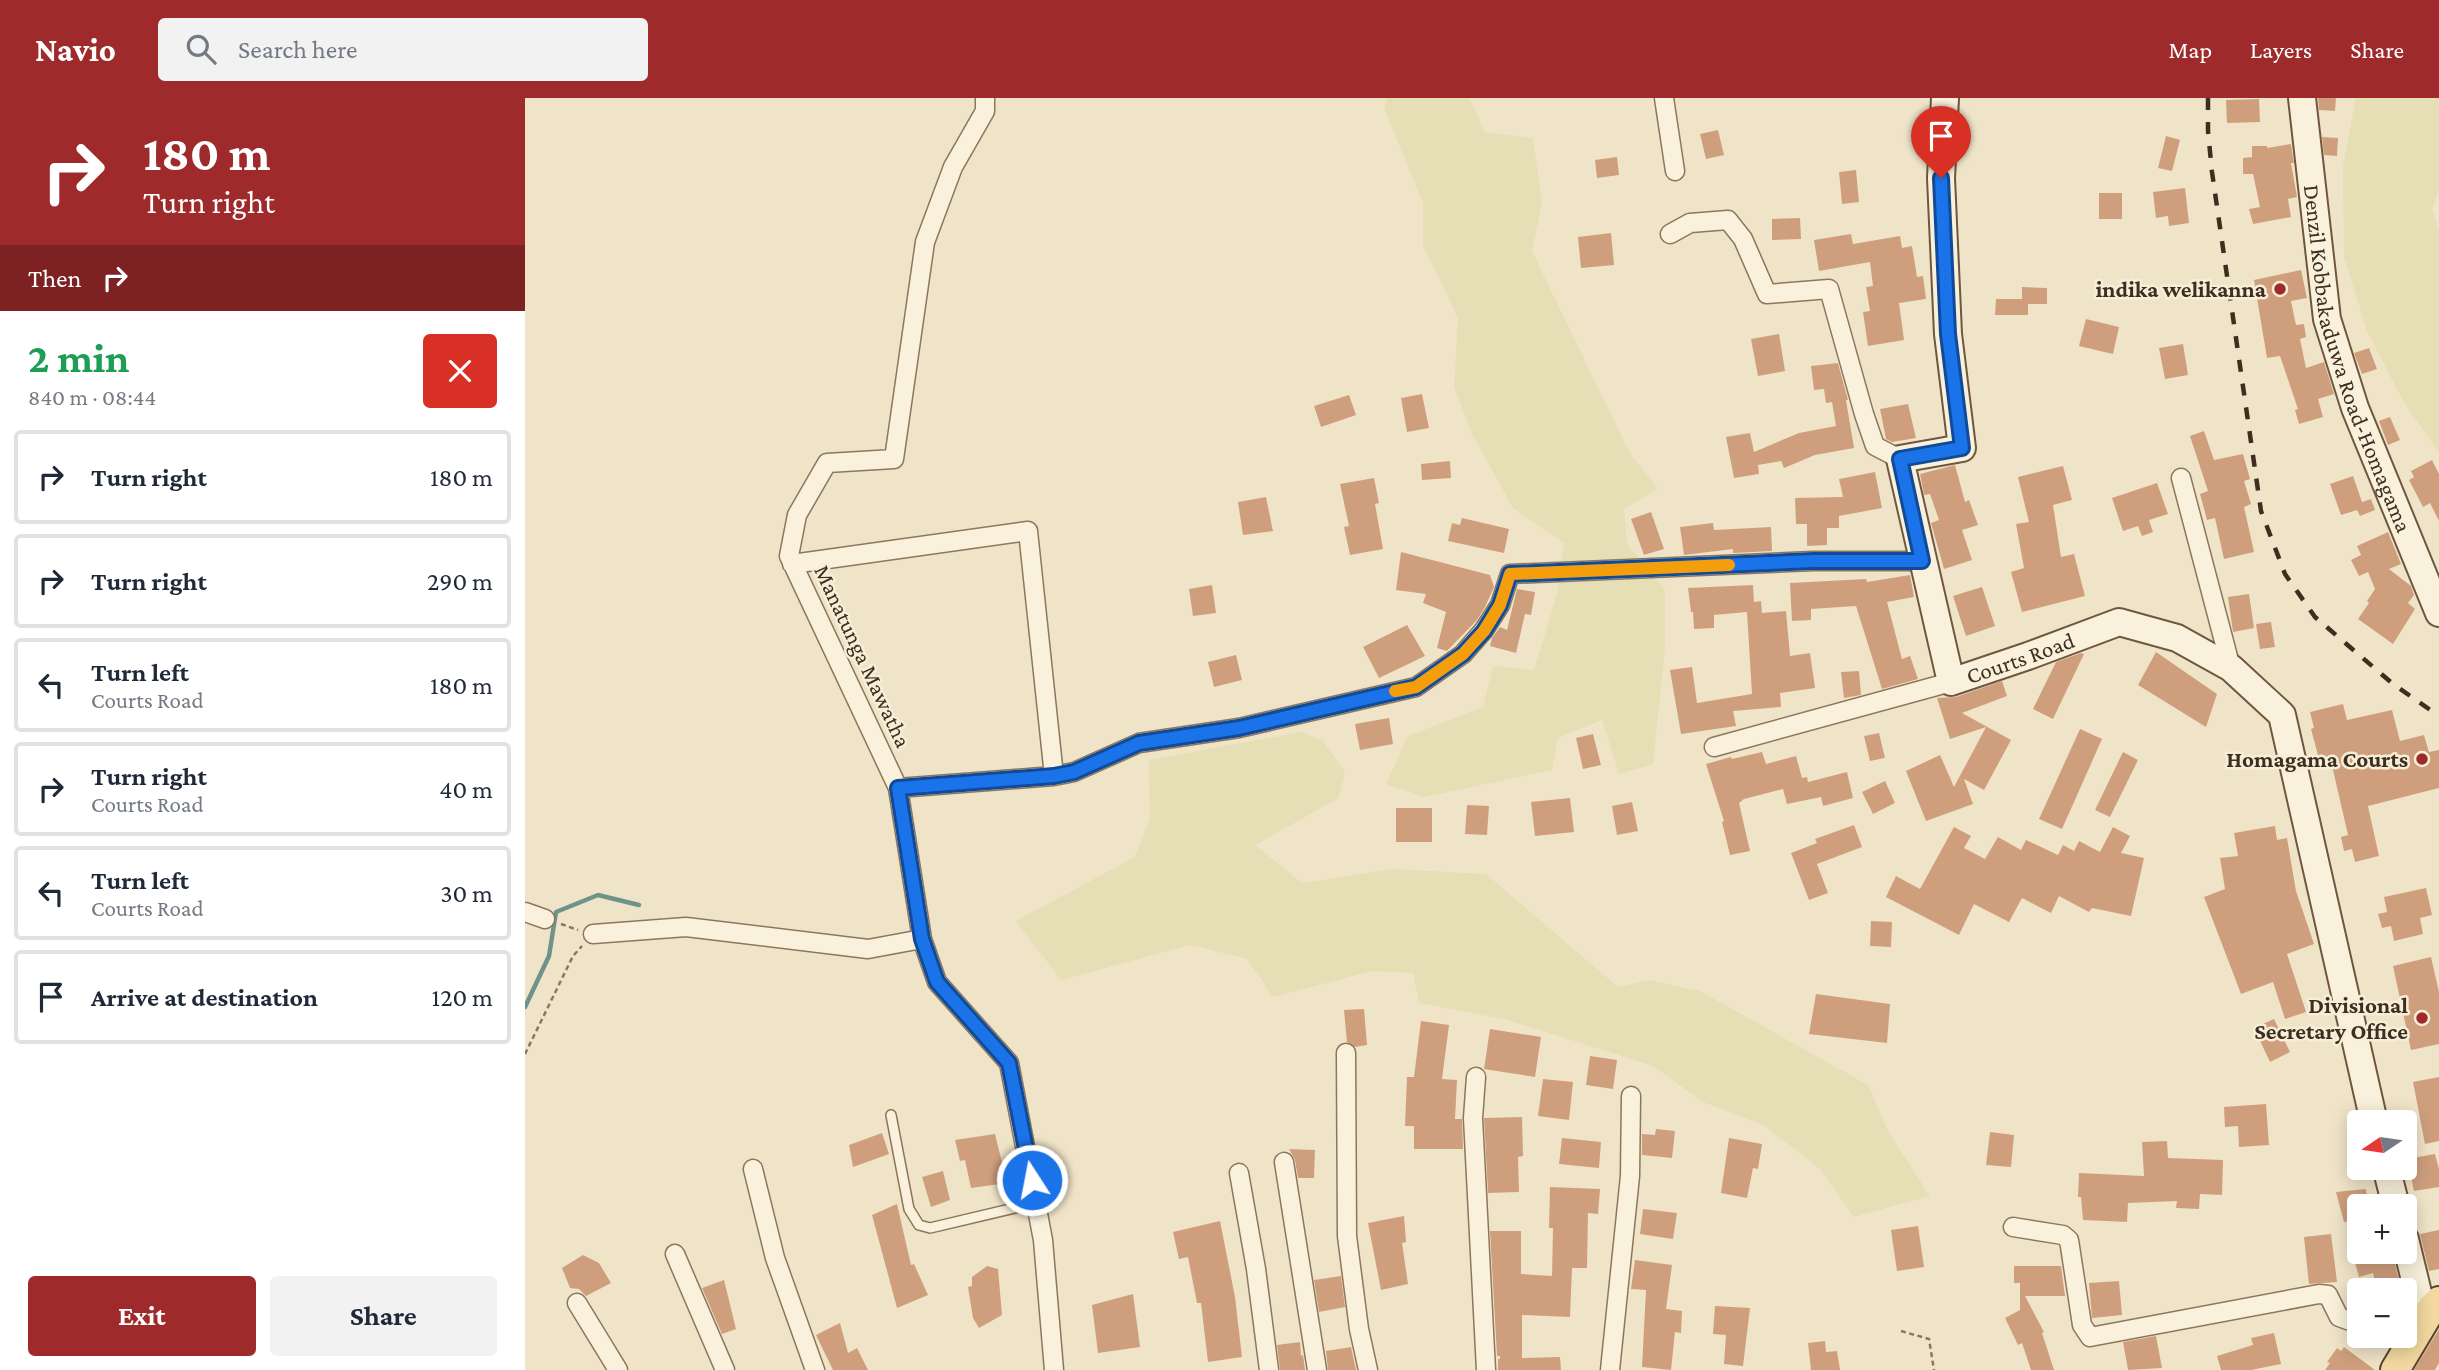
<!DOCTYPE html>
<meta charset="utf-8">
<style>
:root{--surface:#fff;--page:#f2f2f3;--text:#1f2937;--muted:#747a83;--line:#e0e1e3;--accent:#9e2a2b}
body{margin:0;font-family:"Crimson Pro",serif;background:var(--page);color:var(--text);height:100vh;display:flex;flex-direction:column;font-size:26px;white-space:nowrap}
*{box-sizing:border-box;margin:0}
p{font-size:23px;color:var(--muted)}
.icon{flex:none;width:38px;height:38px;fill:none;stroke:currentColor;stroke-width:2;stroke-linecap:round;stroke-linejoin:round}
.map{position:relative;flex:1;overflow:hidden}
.drawer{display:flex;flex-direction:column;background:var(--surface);width:525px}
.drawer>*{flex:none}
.guide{background:#9e2a2b;color:#fff;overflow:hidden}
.needle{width:46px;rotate:257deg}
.controls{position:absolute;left:1822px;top:1012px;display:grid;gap:14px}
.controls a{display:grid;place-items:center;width:70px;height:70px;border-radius:7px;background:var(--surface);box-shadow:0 4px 18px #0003;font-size:35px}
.pin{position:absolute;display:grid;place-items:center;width:60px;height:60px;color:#fff;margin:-72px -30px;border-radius:50% 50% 50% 0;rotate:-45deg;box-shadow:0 0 7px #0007}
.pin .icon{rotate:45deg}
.me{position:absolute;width:77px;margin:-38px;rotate:349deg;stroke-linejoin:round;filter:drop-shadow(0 0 5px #0008)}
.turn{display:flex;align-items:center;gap:24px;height:147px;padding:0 28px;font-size:32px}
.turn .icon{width:91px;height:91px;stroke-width:2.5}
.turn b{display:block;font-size:49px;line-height:60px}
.then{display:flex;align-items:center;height:66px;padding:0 28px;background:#0003;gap:14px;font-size:26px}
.round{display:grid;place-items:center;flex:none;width:74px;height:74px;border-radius:7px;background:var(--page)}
.overview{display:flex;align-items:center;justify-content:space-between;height:119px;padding:0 28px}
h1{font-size:42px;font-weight:700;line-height:52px;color:#1e9e55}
.primary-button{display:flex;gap:14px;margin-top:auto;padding:14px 28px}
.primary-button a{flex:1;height:80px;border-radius:7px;background:var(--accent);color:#fff;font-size:28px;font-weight:700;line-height:80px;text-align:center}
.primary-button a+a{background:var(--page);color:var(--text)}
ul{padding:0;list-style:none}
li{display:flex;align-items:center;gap:21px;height:94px;margin:0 14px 10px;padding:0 14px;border:4px solid var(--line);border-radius:7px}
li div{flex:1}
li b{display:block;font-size:26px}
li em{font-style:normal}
header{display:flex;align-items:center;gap:42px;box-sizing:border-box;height:98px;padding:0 35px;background:var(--accent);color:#fff}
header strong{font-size:33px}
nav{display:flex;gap:38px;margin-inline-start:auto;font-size:24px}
.search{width:490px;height:63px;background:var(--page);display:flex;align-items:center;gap:18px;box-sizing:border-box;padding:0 24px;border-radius:7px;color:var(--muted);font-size:26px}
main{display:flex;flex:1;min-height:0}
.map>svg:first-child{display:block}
</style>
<header>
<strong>Navio</strong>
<div class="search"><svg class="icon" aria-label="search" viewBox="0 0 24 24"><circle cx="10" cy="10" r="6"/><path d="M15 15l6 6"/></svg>Search here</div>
<nav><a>Map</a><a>Layers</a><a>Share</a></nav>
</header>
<main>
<section class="drawer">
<div class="guide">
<div class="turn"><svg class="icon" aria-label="right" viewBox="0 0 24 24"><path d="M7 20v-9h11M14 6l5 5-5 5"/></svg><div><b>180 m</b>Turn right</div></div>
<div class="then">Then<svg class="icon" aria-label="right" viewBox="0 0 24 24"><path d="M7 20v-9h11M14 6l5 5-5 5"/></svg></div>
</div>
<div class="overview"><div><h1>2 min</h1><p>840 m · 08:44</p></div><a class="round" style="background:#d93025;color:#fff"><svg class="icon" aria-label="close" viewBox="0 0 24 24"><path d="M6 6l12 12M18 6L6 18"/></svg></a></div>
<ul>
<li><svg class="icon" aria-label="right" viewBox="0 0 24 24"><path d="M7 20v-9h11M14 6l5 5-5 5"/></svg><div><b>Turn right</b></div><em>180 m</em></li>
<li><svg class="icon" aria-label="right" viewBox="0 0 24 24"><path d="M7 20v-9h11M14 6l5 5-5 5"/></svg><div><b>Turn right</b></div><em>290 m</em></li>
<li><svg class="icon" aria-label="left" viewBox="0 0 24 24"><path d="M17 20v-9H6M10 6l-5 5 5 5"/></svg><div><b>Turn left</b><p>Courts Road</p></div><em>180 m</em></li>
<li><svg class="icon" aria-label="right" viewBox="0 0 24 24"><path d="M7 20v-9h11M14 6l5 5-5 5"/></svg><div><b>Turn right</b><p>Courts Road</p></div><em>40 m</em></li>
<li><svg class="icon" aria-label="left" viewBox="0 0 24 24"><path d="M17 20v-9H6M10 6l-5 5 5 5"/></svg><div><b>Turn left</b><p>Courts Road</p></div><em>30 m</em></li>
<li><svg class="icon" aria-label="arrive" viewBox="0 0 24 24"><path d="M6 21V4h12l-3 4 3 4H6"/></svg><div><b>Arrive at destination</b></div><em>120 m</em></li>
</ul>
<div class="primary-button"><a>Exit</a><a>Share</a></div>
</section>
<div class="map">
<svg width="1914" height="1272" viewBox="0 0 1914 1272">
<rect width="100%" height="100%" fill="#f0e4c8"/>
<path fill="#e6deb5" d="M861,0H944L960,34L1008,40L1017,105L1007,153L1104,354L1133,391L1099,411L1102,446L1140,492V550L1128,666L1094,676L1077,622L1033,640L1027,672L899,699L861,686L883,638L958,609L968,568L1009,572L1032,496L1039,445L988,410L947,336L929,289L933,220L898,147V105L860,13Z
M1831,0H1914V93L1907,111L1914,134V355L1878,303L1842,233L1819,159L1818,69Z
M776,634L797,642L820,674L814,700L730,747L777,785L868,771L961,776L1093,889L1124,882L1175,893L1343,987L1364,1035L1405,1098L1329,1119L1295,1071L1240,1028L1178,1004L1128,968L983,922L894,905L888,875L847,873L748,899L722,861L665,847L536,882L491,823L610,759L625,720L624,662Z"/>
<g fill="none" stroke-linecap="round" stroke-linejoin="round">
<path stroke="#6f938a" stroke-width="4.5" d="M0,909L24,858L31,814L73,797L114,807"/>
</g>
<path fill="#cf9f7d" d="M1793,0H1811L1810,13L1794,12Z
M1734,1L1735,24L1702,25L1701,2Z
M1193,32L1199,57L1181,61L1175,36Z
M1641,38L1655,42L1647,73L1633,70Z
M1797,39L1813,40L1812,58L1799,57Z
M1766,46L1769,65H1766L1772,99L1763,101L1766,119L1728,126L1724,111L1735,109L1728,76H1718V60L1727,59V48H1742V50Z
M1092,59L1094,77L1072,80L1070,62Z
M1331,72L1334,104L1317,106L1314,74Z
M1660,90L1664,125L1644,128L1643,118L1631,120L1628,94Z
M1574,95H1597V121H1574Z
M1275,120L1276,141L1247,142V121Z
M1086,135L1089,167L1056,170L1053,139Z
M1326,136L1328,146L1375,138L1377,150L1387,148L1392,179L1398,178L1401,201L1374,205L1379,242L1343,248L1338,214L1345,213L1341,189L1348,188L1345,164L1294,173L1289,142Z
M1776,172L1782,200L1766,203L1771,227L1779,226L1781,239L1775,241L1781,270L1799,264L1809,296L1793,301L1798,319L1774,326L1770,312L1773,311L1755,258L1742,260L1729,182Z
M1497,189L1522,190V206H1503V217H1470L1471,201H1497Z
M1561,221L1594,229L1588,256L1554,248Z
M1254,236L1260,273L1233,278L1226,241Z
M1658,246L1663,277L1640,281L1634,250Z
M1844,250L1852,271L1837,276L1829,255Z
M1313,265L1323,302H1321L1329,350L1290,357L1259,370L1256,363L1233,367L1234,376L1209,380L1201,339L1225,335L1229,354L1274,335L1311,328L1307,304L1301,305L1299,291L1289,292L1286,268Z
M897,296L904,330L882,334L876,300Z
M824,297L831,317L796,329L789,308Z
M1383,306L1391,340L1367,344L1361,341L1355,311Z
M1865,319L1875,342L1863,347L1854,323Z
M1679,333L1689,362L1718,356L1725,381L1719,383L1726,406L1719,409L1729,454L1699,461L1690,420L1682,422L1675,396L1683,393L1665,338Z
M1907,362L1914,376V423L1905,405L1898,409L1884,382L1889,379L1886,373Z
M925,363L926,380L897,382L896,366Z
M1430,367L1440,404L1444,402L1453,427L1437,432L1447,462L1419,471L1406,425L1414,422L1405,396L1399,397L1395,376Z
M1538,368L1547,402L1528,407L1536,459L1549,456L1560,498L1497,514L1486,474L1499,470L1491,426L1504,424L1493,379Z
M1350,374L1357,410L1314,418V430H1302V447L1282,448V426H1271L1270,400L1318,399L1314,381Z
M1828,378L1837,404L1846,401L1850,412L1835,418L1832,412L1816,417L1805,386Z
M849,380L854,405L850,406L858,451L825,457L819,429L824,428L815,386Z
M1632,385L1643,416L1624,422L1628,434L1617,438L1613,428L1598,433L1587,400Z
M741,399L748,433L718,437L713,404Z
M1126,414L1139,451L1119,457L1106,421Z
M937,420L984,431L979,455L923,443L927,425L935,427Z
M1188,425L1189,432L1246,429L1247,453L1208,455V451L1159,457L1155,429Z
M1863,434L1876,466L1864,471L1886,488L1889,497L1883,505L1890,511L1868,546L1833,521L1844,505L1842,503L1850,491L1843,474L1834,478L1826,462L1836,457L1832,448Z
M876,454L965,477L969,489L960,509L952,522L922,553L912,550L921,514L898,505L901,496L871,492Z
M1385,477L1389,499L1362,504L1377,561L1385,558L1393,581L1357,591L1331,508L1286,511V522L1267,523L1265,485L1341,481L1342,484Z
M687,487L691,515L668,518L664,491Z
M1228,487L1229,504L1236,503L1237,515L1261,513L1265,558L1285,555L1290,590L1255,595L1256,609L1208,613L1211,628L1156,636L1145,572L1167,569L1172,605L1227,596L1222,514L1189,517V530L1169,531L1168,514H1166L1163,490Z
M1457,489L1470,528L1441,538L1428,498Z
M992,491L1010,494L1006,517L1000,516L991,555L965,548L967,540L975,529L982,532Z
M1724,496L1729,530L1708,534L1703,499Z
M1746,524L1750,549L1735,551L1731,526Z
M882,527L900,558L854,580L838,549Z
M1631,554L1692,596L1681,629L1613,587Z
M1556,555L1559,556L1528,621L1508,611L1531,564Z
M711,557L717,582L689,589L683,564Z
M1334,573L1336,597L1319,600L1316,574Z
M1477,583L1482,598L1437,615L1486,642L1459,692L1439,681L1448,706L1401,723L1381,673L1415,657L1429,689L1461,629L1425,641L1412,600L1431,599Z
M1818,606L1822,622L1867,612L1875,643L1899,637L1904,654L1914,652V690L1843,708L1854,758L1830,764L1827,751L1819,753L1816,739L1823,737L1805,659L1794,661L1786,631L1789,630L1785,614Z
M864,620L868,646L835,652L830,626Z
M1555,631L1577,641L1537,731L1514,721Z
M1354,635L1360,660L1345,663L1339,638Z
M1068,636L1076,667L1058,671L1051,640Z
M1237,654L1241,666L1271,658L1277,680L1282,679L1283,684L1322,674L1328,700L1298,708L1296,699L1262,706L1258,691L1219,701L1214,705L1225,753L1205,757L1197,724L1199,723L1181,666L1206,659L1207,661Z
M1598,654L1613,662L1585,719L1570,712Z
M1360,683L1370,705L1348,716L1337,694Z
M1045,700L1049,734L1010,738L1006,704Z
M1107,704L1113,733L1092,737L1087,708Z
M942,707L964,708L962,737L940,736Z
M871,710H907V744H871Z
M1329,727L1337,749L1292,766L1303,795L1284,802L1266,755L1292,745L1290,741Z
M1750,728L1752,742L1762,740L1771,793L1789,846L1762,856L1781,914L1760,921L1748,884L1716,896L1679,799L1700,791L1695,760L1713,758L1709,735Z
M1429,729L1446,738L1439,750L1460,761L1473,739L1496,752L1501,742L1533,757L1538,747L1549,753L1554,743L1575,754L1588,729L1605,738L1596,755L1619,760L1606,818L1567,810L1564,814L1534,798L1526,815L1497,800L1484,824L1449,806L1434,837L1361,799L1371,778L1395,791Z
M1901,790L1907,817L1895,820L1898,836L1869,843L1866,828L1857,830L1853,816L1862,814L1859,799Z
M1346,823L1367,824L1366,849L1345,848Z
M1906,859L1914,894V946L1886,952L1868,868Z
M1291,896L1365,906L1362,945L1284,936Z
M839,911L842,947L830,949L822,944L819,912Z
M1749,921L1765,954L1745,964L1729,930Z
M896,923L924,927L917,981L932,982L930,1021H937L938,1051H889V1028H880L882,979H889Z
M965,931L1016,939L1010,979L959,971Z
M1065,958L1092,962L1088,991L1061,987Z
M1914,979V1043L1900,1046L1888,984Z
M1018,981L1048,984L1044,1022L1013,1018Z
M1741,1006L1744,1047L1714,1049L1713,1028L1700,1029L1699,1009Z
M997,1019L998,1058L993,1059L994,1094L963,1095L959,1020Z
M1131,1031L1150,1033L1147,1060L1117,1057V1036L1130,1037Z
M1465,1034L1489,1037L1486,1069L1461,1067Z
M357,1035L364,1056L328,1069L324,1047Z
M470,1036L482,1085L446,1090L440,1062L435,1063L430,1042Z
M1037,1040L1076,1044L1074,1070L1034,1066Z
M1204,1040L1237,1046L1233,1071L1228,1070L1222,1100L1196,1095Z
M1642,1043L1643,1060L1698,1062L1697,1097L1675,1096L1674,1111L1651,1110L1652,1103L1603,1105L1602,1124L1558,1122L1556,1099H1553L1554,1075L1619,1078L1617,1044Z
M764,1051L790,1052L789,1080H773L770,1062Z
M1910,1056L1914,1071V1089L1889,1093L1882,1061Z
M418,1073L425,1102L406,1109L397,1079Z
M1025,1089L1075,1091L1073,1116L1063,1115L1062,1170H1047L1045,1219L997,1217V1260L1035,1259L1036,1272H973V1261H975V1258H972L965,1133H996V1176L1027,1178L1028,1130H1024Z
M1841,1091L1843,1108H1834V1122L1819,1124L1811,1094Z
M372,1106L386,1167L389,1166L403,1197L372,1210L347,1117Z
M1118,1111L1152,1115L1148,1141L1115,1136Z
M879,1118L881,1144L877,1145L883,1186L856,1192L843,1125Z
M695,1123L710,1199L717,1259L683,1264L676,1205H672L663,1159L654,1161L648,1134Z
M1393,1128L1399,1169L1372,1173L1366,1132Z
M1914,1132V1171L1904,1173L1895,1136Z
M1806,1136L1812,1184L1784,1186L1779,1139Z
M1827,1153H1867L1876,1192H1852L1848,1175L1834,1179Z
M58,1157L74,1165L86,1185L61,1198L54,1191L45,1190L37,1170Z
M1110,1162L1147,1167L1141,1211L1157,1213L1156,1235L1150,1234L1146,1272L1117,1269L1121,1192L1106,1191Z
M462,1168L473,1171L477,1217L454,1230L448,1220L443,1189L447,1188V1179Z
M1489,1168H1536L1540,1198H1500L1519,1234L1517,1235L1529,1272H1506L1497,1245L1493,1247L1480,1220L1495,1212V1185H1489Z
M816,1178L820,1209L794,1214L789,1182Z
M199,1182L211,1231L197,1236L177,1190Z
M1594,1183L1597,1217L1567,1220L1564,1185Z
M608,1196L615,1249L573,1255L567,1207Z
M1190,1208L1225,1210L1218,1268L1199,1266L1201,1237L1188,1236Z
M315,1225L323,1255L332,1250L343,1272H308L291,1237Z
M1914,1231V1265L1910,1272H1889Z
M1749,1235L1756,1266L1726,1272H1696L1692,1258L1728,1247L1726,1240Z
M1631,1238L1637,1270L1603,1272L1598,1244Z
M1300,1243L1301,1254L1312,1253L1315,1272H1286L1283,1245Z
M775,1244L776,1258L778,1257L780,1272H755L752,1247Z
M826,1249L831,1272H803L801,1253Z
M1819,1249L1850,1272H1800L1805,1265L1802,1264L1812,1250L1816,1253Z"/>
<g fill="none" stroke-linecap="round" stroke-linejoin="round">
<defs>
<path id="lane" d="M366,1017L384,1111L394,1127L405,1130L511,1105"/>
<path id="street" d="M460,0V13L428,69L400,144L369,361L302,365L272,417L264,458L373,690L397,841L412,884L484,965L518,1142L529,1272
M1139,0L1150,73
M1145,136L1165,125L1203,122L1218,141L1242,196L1304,191L1339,316L1350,348L1375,361
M1656,380L1706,570
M267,466L503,433L529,678
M1189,649L1426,584
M373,690L529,678L549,674L614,645L714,630L891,589L938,556L959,532L975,507L985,476L1288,463H1397
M0,814L20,821
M68,836L161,829L343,851L397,841
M821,955L822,1138L834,1231L843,1272
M951,979L948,1020L961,1272
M759,1064L792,1272
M228,1071L250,1160L290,1272
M714,1075L731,1171L744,1272
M1488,1129L1538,1137L1544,1142L1557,1227L1565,1239L1794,1196L1803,1197L1814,1219L1825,1223L1834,1218
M150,1156L200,1272
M52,1205L93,1272
M1085,1272L1105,1078L1106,998"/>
<g id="secondary">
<path id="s1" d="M1420,0L1416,80L1423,236L1437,350L1375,361L1426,584L1503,558L1594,524L1652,540L1706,570L1757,617L1849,1024"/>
<path id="s2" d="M1777,0L1802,221L1830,310L1914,515"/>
<path d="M1861,1069L1871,1108"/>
<path d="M1880,1141L1894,1199L1907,1210"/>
</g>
<path id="primary" d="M1870,1272L1907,1210L1914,1203"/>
</defs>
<use href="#lane" stroke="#8d765c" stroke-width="12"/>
<use href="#street" stroke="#8d765c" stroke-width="21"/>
<use href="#secondary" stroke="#6f573f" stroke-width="30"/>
<use href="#primary" stroke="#5b4430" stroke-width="32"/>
<path stroke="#8d765c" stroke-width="2.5" stroke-dasharray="5 3.5" stroke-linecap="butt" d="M36,826L53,832
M0,956L48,858L57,848
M1376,1233L1404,1241L1409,1272"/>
<use href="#lane" stroke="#faf1dc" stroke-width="9"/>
<use href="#street" stroke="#faf1dc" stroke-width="18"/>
<use href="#secondary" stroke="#faf1dc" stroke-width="26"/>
<use href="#primary" stroke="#f3d9a0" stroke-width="28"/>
<path stroke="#3d2e20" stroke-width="4.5" stroke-dasharray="12 12" stroke-linecap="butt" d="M1683,0V33L1687,74L1736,413L1760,476L1790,519L1868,586L1914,618"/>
</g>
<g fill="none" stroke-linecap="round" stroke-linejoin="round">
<defs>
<path id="route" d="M507,1082L484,965L412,884L397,841L373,690L529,678L549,674L614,645L714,630L891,589L938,556L959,533L975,507L985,476L1288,463H1397L1375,361L1437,350L1423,236L1416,80"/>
</defs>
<use href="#route" stroke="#114b97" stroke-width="18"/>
<use href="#route" stroke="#1a73e8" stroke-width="12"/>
<path stroke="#f59e0b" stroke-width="12" d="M870,593L891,589L938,556L959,533L975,507L985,476L1204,467"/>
</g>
<g fill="#9e2a2b" stroke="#f7eed8" stroke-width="2.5">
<circle cx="1755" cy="191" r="7"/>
<circle cx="1897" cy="661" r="7"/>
<circle cx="1897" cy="920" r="7"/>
</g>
<g text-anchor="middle" stroke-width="5" stroke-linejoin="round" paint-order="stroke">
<g font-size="23" font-weight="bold" fill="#3d2e20" stroke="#f7eed8" text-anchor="end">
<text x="1741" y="199">indika welikanna</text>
<text x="1883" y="669">Homagama Courts</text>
<text x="1883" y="915">Divisional<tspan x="1883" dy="26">Secretary Office</tspan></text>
</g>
<g font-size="23" fill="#3d2e20" stroke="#f7eed8">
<text dy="8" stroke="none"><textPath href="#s2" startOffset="268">Denzil Kobbakaduwa Road-Homagama</textPath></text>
<text transform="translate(338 558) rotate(65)" y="8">Manatunga Mawatha</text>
<text dy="8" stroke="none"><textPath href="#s1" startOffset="716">Courts Road</textPath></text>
</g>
</g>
</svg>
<div class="controls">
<a><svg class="needle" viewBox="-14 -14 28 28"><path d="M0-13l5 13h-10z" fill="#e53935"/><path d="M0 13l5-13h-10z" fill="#747a83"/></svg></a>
<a>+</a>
<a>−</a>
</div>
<div class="pin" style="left:1416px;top:80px;background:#d93025"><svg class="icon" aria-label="arrive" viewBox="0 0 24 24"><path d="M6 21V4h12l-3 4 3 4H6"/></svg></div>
<svg class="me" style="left:507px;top:1082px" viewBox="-20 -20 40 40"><circle r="17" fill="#1a73e8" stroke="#fff" stroke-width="3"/><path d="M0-11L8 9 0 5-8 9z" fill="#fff"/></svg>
</div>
</main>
